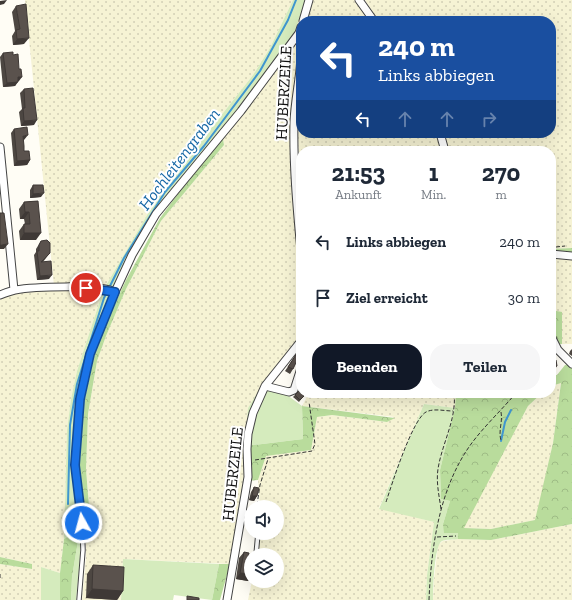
<!DOCTYPE html>
<html lang="de">
<style>
:root{--surface:#fff;--page:#f6f6f7;--text:#1f2937;--muted:#747a83;--accent:#111827}
body{margin:0;font-family:"Zilla Slab",serif;background:var(--page);color:var(--text);height:100vh;display:flex;flex-direction:column;font-size:15px;white-space:nowrap}
*{box-sizing:border-box;margin:0}
p{font-size:13px;color:var(--muted)}
.icon{flex:none;width:22px;height:22px;fill:none;stroke:currentColor;stroke-width:2;stroke-linecap:round;stroke-linejoin:round}
.map{position:relative;flex:1;overflow:hidden}
.panel{position:absolute;left:296px;top:146px;width:260px;height:252px;display:flex;flex-direction:column;background:var(--surface);border-radius:16px;box-shadow:0 4px 16px #0002}
.panel>*{flex:none}
.banner{position:absolute;left:296px;top:16px;width:260px;height:122px;border-radius:16px;box-shadow:0 4px 16px #0002;background:#1a4fa0;color:#fff;overflow:hidden}
.fabs{position:absolute;left:244px;top:500px;display:grid;gap:8px}
.fabs a{display:grid;place-items:center;width:40px;height:40px;border-radius:50%;background:var(--surface);box-shadow:0 4px 16px #0002;font-size:20px}
.pin{position:absolute;display:grid;place-items:center;width:34px;height:34px;color:#fff;margin:-17px;border:2px solid #fff;border-radius:50%;box-shadow:0 1px 4px #0007}
.me{position:absolute;width:44px;margin:-22px;rotate:353deg;stroke-linejoin:round;filter:drop-shadow(0 0 3px #0008)}
.turn{display:flex;align-items:center;gap:14px;height:84px;padding:0 16px;font-size:18px}
.turn .icon{width:52px;height:52px;stroke-width:2.5}
.turn b{display:block;font-size:28px;line-height:34px}
.lanes{display:flex;align-items:center;height:38px;padding:0 16px;background:#0003;justify-content:center;gap:20px;direction:ltr}
.lanes .off{opacity:.35}
.eta{display:flex;justify-content:space-evenly;align-items:center;height:68px;text-align:center}
.eta b{font-size:24px;font-weight:700;line-height:28px}
.action{display:flex;gap:8px;margin-top:auto;padding:8px 16px}
.action a{flex:1;height:46px;border-radius:16px;background:var(--accent);color:#fff;font-size:16px;font-weight:700;line-height:46px;text-align:center}
.action a+a{background:var(--page);color:var(--text)}
ul{padding:0;list-style:none}
li{display:flex;align-items:center;gap:12px;height:56px;padding:0 16px}
li div{flex:1}
li b{display:block;font-size:15px}
li em{font-style:normal}
.map>svg:first-child{display:block}
</style>
<div class="map">
<svg width="572" height="600" viewBox="0 0 572 600">
<defs>
<pattern id="farmland-dots" width="8" height="8" patternUnits="userSpaceOnUse"><rect width="8" height="8" fill="#f6f3d4"/><path d="M2 2h.1M6 6h.1" fill="none" stroke="#d2cfb5" stroke-width="1.8" stroke-linecap="round"/></pattern>
<pattern id="forest-crowns" width="20" height="18" patternUnits="userSpaceOnUse"><rect width="20" height="18" fill="#b9dc9c"/><path d="M2 6a3 3 0 1 1 6 0M12 15a3 3 0 1 1 6 0" fill="none" stroke="#9ebc85"/></pattern>
</defs>
<rect width="100%" height="100%" fill="#fffdf5"/>
<path fill="url(#farmland-dots)" d="M25,0H293L270,48L253,75L160,193L105,287L54,286Z
M313,0H357L372,21H307Z
M365,0H572V248L551,249V151H448L444,133H551V21H378Z
M293,46H296L298,53L295,188L301,286V330L294,345L248,408L244,481L230,564L123,559L121,600H82L86,557V533L84,508L87,509L88,491L86,469L88,414L97,361L106,336L126,289L161,221L224,145L223,139Z
M301,95V133H438L443,151H301V193L298,136Z
M552,252L572,253V344H562V313L551,310Z
M54,290L103,291L77,371L71,399L67,430L64,539L60,573L41,567V600H0V564L31,569L32,564L0,557V300L10,294Z
M561,382L553,443L536,520L491,529L463,528L528,406L542,393H551V386Z
M309,393H341L382,398L383,393H417L457,398L455,408L424,404L379,508L434,522L427,575L426,600H248L252,581L264,584L265,581H277V555H258L260,533H277V507H260L258,480L266,456L311,450L317,417L332,415L387,422L394,417L302,406Z
M572,524V600H433L434,579L438,545L443,541L458,539L491,540Z"/>
<path fill="#d5ebbd" d="M293,0H306L294,34L251,93L167,195L114,286L105,287L160,193L253,75L270,48Z
M103,291L108,293L110,298C87,353 72,403 72,463C72,485 79,508 80,530C82,553 78,577 76,600H71L72,577L78,541L69,536L64,539L67,430L71,399L77,371Z
M260,389L287,395L302,406L303,439L245,446L248,408Z
M341,393H383L382,398Z
M417,393H456L457,398Z
M424,404L455,408L440,470L441,499L450,501L443,524L458,533V539C454,540 446,539 442,541C434,545 433,590 433,600H426L427,575L434,522L379,509Z
M123,559L219,564L212,600L174,595L173,600H121Z
M41,567L60,573V600H41Z"/>
<path fill="url(#forest-crowns)" d="M223,139L224,145L161,221L126,289L106,336L97,361L88,414L86,469L89,507L87,509L84,508L78,469L80,438L84,402L95,352L102,332L126,280L160,218L191,176Z
M572,248V253L551,252V249Z
M551,310L562,312V344H551Z
M572,364V524L491,540L458,539V533H444L443,524L450,501L441,499L440,470L455,408L456,393H542L528,406L464,528L491,529L535,520L553,443L561,383L551,386V375H557L565,365Z
M302,406L395,418L387,422L332,415L317,417L311,450L266,456L258,480L244,481L245,446L303,439Z
M69,536L75,537L78,541L72,577L71,600H60V573L64,539Z
M0,557L32,564V569L0,564Z
M219,564H230L220,600H212Z"/>
<g fill="none" stroke-linecap="round" stroke-linejoin="round">
<path stroke="#3f96cf" stroke-width="2" d="M501,441L505,422L511,410
M68,504L70,425L77,384L104,298L124,258L165,192L204,146L260,71L288,20L296,0"/>
<defs>
<path id="service" d="M244,510L251,521
M256,555L258,533
M79,600L83,550L82,523L75,465L80,399L90,354L115,292"/>
<path id="minor" d="M359,0L374,21
M303,21L309,0
M299,33C305,63 295,92 294,122C293,164 297,208 301,251
M440,133L445,151
M0,147L14,290
M551,254L572,256
M0,295C5,293 10,291 15,290C32,287 101,284 115,292L132,255L156,214L241,111L299,33L301,27
M551,336L558,350L572,364
M265,386L289,392L294,390L301,368
M227,600L248,477L247,449L248,434L253,413L265,386L301,341"/>
</defs>
<use href="#service" stroke="#444" stroke-width="5.5"/>
<use href="#minor" stroke="#444" stroke-width="9"/>
<path stroke="#333" stroke-width="1" stroke-dasharray="4 2" stroke-linecap="butt" d="M556,247L565,246
M501,412C503,422 498,431 501,440
M255,460L312,451L315,444L309,402
M386,502C392,484 412,420 426,412C434,408 444,411 453,411
M257,505L260,485L268,459
M441,509C439,495 436,482 438,469C442,443 457,419 454,393
M437,537L456,536
M0,574V579
M429,600C431,551 438,496 465,453C478,432 499,413 516,393"/>
<use href="#service" stroke="#fff" stroke-width="3.5"/>
<use href="#minor" stroke="#fff" stroke-width="7"/>
</g>
<path fill="#4d4742" d="M16,6L24,44L13,45L12,36L15,31L12,12Z
M3,53L13,55L19,81H18L15,86L3,87L0,57Z
M24,89L34,125L21,126L19,112L22,109L20,93Z
M14,129L24,140H23L24,151L30,160L27,165L14,166L11,133Z
M33,185L41,197L30,198V190Z
M38,201L36,240H20L19,231L24,224H25L24,219H20L19,209L24,202Z
M41,241L50,253L43,262L49,279L37,280L34,255L36,252V249Z
M572,349V356L569,354L570,351Z
M297,353L293,369L290,374L285,371Z
M295,395L302,398L299,402L293,397Z
M254,487L257,496L254,501L249,500L251,492Z
M244,552L248,560H251V577L248,581L236,579L239,558Z
M93,565L123,591L117,600L86,598L87,574Z"/>
<path fill="#3f3936" d="M7,0L4,4L0,5V1Z
M29,38L24,44L13,45L17,39Z
M18,77H22L19,81L14,82Z
M18,82L15,86L3,87L7,83Z
M37,120L34,125L21,126L24,121Z
M28,135L24,140H20L23,136Z
M30,160L27,165L14,166L17,161Z
M44,193L41,197L30,198L33,194Z
M25,212H29L24,219H20Z
M24,233H41L36,240H20Z
M8,244L4,249H0V245Z
M52,275L49,279L37,280L40,276Z
M557,366L554,371L551,372V368Z
M252,496H257L254,501L249,500Z
M240,573L251,574V577L248,581L236,579Z
M92,589L123,591L117,600L86,598Z"/>
<path fill="#5a524d" stroke="#3f3936" d="M26,4L29,38L17,39L16,30L20,29L16,6Z
M13,52V55L18,54L19,69H21L22,77H18V82L7,83L3,53Z
M33,88L37,120L24,121L23,108H25L24,89Z
M27,127L28,135L23,136L24,146V151H29L30,160L17,161L14,129Z
M33,185H43L44,193L33,194Z
M38,201L41,233H24V224H30L29,212H25L24,202Z
M0,213H4L8,244L0,245Z
M47,240L50,243V253L41,262L51,261L52,275L40,276L37,251H39V245L41,241Z
M297,353L300,354L293,369L288,367Z
M556,360L557,366L551,368V361Z
M299,391L304,396L300,400L295,395Z
M254,487L259,488L257,496H252Z
M244,552L249,553L248,560H251V574L240,573Z
M93,565L124,567L123,591L92,589Z
M187,596L199,598V600H187Z"/>
<g fill="none" stroke-linecap="round" stroke-linejoin="round">
<defs>
<path id="route" d="M82,523L75,465L80,399L90,354L115,292L86,288"/>
</defs>
<use href="#route" stroke="#114b97" stroke-width="10"/>
<use href="#route" stroke="#1a73e8" stroke-width="7"/>
</g>
<g text-anchor="middle" stroke-width="4" stroke-linejoin="round" paint-order="stroke">
<g font-size="16" fill="#111" stroke="#fff">
<text transform="translate(283 93) rotate(-87)" y="6">HUBERZEILE</text>
<text transform="translate(232 474) rotate(-84)" y="6">HUBERZEILE</text>
</g>
<g font-size="17" font-style="italic" fill="#1768a6" stroke="#fff">
<text transform="translate(179 159) rotate(-53)" y="6">Hochleitengraben</text>
</g>
</g>
</svg>
<div class="fabs">
<a><svg class="icon" aria-label="sound" viewBox="0 0 24 24"><path d="M4 9h4l5-4v14l-5-4H4zM17 9q2 3 0 6"/></svg></a>
<a><svg class="icon" aria-label="layers" viewBox="0 0 24 24"><path d="M12 4l9 5-9 5-9-5zM3 14l9 5 9-5"/></svg></a>
</div>
<div class="pin" style="left:86px;top:288px;background:#d93025"><svg class="icon" aria-label="arrive" viewBox="0 0 24 24"><path d="M6 21V4h12l-3 4 3 4H6"/></svg></div>
<svg class="me" style="left:82px;top:523px" viewBox="-20 -20 40 40"><circle r="17" fill="#1a73e8" stroke="#fff" stroke-width="3"/><path d="M0-11L8 9 0 5-8 9z" fill="#fff"/></svg>
<div class="banner">
<div class="turn"><svg class="icon" aria-label="left" viewBox="0 0 24 24"><path d="M17 20v-9H6M10 6l-5 5 5 5"/></svg><div><b>240 m</b>Links abbiegen</div></div>
<div class="lanes"><svg class="icon" aria-label="left" viewBox="0 0 24 24"><path d="M17 20v-9H6M10 6l-5 5 5 5"/></svg><svg class="icon off" aria-label="ahead" viewBox="0 0 24 24"><path d="M12 20V5M6 11l6-6 6 6"/></svg><svg class="icon off" aria-label="ahead" viewBox="0 0 24 24"><path d="M12 20V5M6 11l6-6 6 6"/></svg><svg class="icon off" aria-label="right" viewBox="0 0 24 24"><path d="M7 20v-9h11M14 6l5 5-5 5"/></svg></div>
</div>
<section class="panel">
<div class="eta">
<div><b>21:53</b><p>Ankunft</p></div>
<div><b>1</b><p>Min.</p></div>
<div><b>270</b><p>m</p></div>
</div>
<ul>
<li><svg class="icon" aria-label="left" viewBox="0 0 24 24"><path d="M17 20v-9H6M10 6l-5 5 5 5"/></svg><div><b>Links abbiegen</b></div><em>240 m</em></li>
<li><svg class="icon" aria-label="arrive" viewBox="0 0 24 24"><path d="M6 21V4h12l-3 4 3 4H6"/></svg><div><b>Ziel erreicht</b></div><em>30 m</em></li>
</ul>
<div class="action"><a>Beenden</a><a>Teilen</a></div>
</section>
</div>
